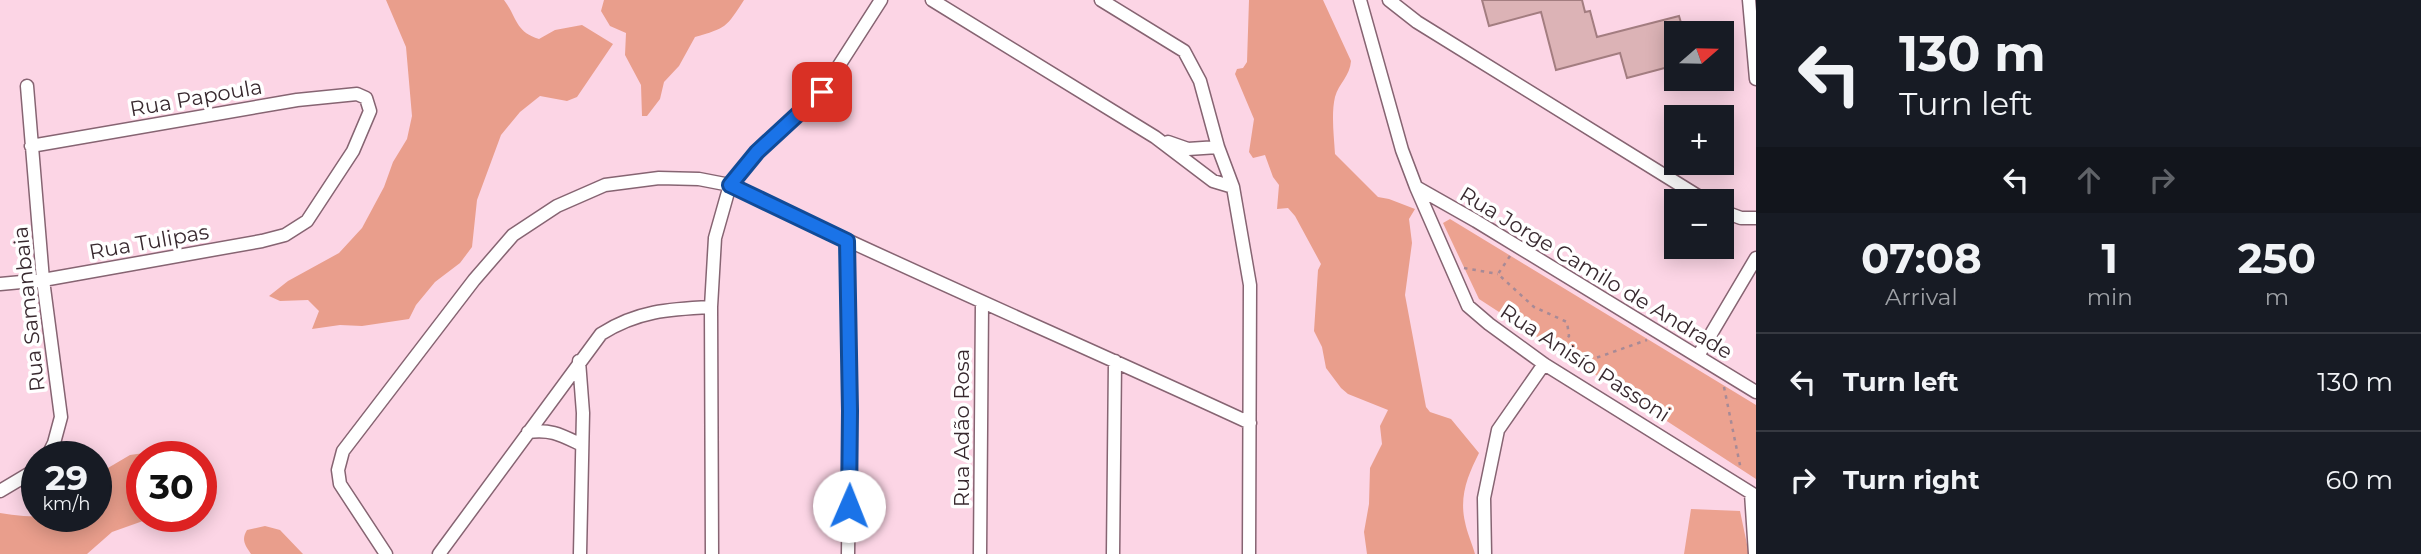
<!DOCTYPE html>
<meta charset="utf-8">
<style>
:root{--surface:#171b24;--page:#242831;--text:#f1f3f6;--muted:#9ea1a6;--line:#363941}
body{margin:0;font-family:Montserrat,sans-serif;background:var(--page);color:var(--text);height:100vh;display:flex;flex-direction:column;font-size:26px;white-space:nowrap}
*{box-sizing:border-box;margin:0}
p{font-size:23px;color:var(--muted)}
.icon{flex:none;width:38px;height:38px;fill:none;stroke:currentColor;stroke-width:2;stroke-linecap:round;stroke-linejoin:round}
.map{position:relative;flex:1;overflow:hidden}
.details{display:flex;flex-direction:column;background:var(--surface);width:665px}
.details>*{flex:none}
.top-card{background:#171b24;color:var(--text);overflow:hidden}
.needle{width:46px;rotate:70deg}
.fabs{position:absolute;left:1664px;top:21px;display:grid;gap:14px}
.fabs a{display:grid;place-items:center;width:70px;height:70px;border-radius:0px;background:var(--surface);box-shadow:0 4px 18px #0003;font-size:35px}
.speed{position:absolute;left:21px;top:441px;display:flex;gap:14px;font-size:35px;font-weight:700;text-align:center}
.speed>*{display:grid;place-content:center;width:91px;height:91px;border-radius:50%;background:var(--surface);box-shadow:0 4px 18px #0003;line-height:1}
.speed small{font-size:18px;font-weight:400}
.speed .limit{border:10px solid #d22;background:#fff;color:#111}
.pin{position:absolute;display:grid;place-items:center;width:60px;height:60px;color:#fff;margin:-30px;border-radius:14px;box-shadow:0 4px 10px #0006}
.me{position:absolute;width:77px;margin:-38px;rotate:1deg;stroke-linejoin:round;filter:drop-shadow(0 0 5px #0008)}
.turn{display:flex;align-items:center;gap:24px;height:147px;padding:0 28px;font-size:32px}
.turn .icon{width:91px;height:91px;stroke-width:2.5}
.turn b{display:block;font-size:49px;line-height:60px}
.lanes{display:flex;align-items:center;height:66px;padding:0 28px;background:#0003;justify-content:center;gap:35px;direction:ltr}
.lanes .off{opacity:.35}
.eta{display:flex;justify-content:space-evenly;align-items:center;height:119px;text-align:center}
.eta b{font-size:42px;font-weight:700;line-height:49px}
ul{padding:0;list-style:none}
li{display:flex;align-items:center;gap:21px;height:98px;padding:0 28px;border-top:2px solid var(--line)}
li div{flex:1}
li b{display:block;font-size:26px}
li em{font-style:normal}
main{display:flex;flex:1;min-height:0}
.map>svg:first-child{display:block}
</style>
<main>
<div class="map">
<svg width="1756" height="554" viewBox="0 0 1756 554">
<rect width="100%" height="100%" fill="#fcd5e5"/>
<path fill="#eca290" d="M1450,219L1756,405V479L1479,299L1443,223Z
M1691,509L1740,511L1749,554H1684Z"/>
<path fill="#e99e8c" d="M386,0H504C517,17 515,32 539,39L555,30L582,25L613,44L577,97L567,101L540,96L520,112L501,135L477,200L472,247L460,263L435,282L416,305L409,319L362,326L340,325L312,329L319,311L308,300L280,301L269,296L288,281L339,253L362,228L384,187L393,162L407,139L412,116L406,47Z
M604,0H744C726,28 726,28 695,37L679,66L664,82L660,99L647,116H642L641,85L625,55L626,33L610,26L601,11Z
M1249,0H1323L1351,61C1350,76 1339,83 1335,97C1331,114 1334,136 1335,154L1378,197L1389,199L1415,209L1409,219L1412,243L1405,295L1426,407L1430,412L1451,419L1479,453C1468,475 1459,496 1465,522C1467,533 1472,543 1475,554H1367L1364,532L1369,504L1370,468L1382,444L1380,426L1388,410L1348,394L1341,388L1326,368L1322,347L1314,331L1318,270L1321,264L1295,216L1288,208L1277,209L1279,185L1273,177L1265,155L1253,158L1249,152L1254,119L1235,74L1237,69L1243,68L1247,62Z
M151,452L160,457H142V516H157L112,532L87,554H0V513C31,519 64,516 96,516V475L130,455Z
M265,526L280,530L303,554H251C245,545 241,540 247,530Z"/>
<path fill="#dcb3b6" stroke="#a37d80" stroke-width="2" d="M1482,0H1582L1585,12L1590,11L1597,37L1679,16L1684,33H1676V65L1627,78L1620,53L1556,70L1541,12L1489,26Z"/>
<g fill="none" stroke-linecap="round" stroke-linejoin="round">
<defs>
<path id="minor" d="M932,0L1155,137L1213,181L1233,187
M1101,0L1184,51L1200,81L1218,147L1233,187L1250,285L1249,554
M1360,0L1402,150L1416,187L1468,306L1489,324L1544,364L1756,496
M1389,0L1417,22L1706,201
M1749,0L1756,79
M27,86L43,280L61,417L54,443L47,457
M1168,142L1188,149L1218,147
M1416,187L1476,221L1756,392
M1722,211L1741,218H1755
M847,241L850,411L848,554
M0,284L43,280L262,241L285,235L307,221L353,151L370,111L366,98L357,94L297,100L31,146
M1698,356L1756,258
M579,361L583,413L580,554
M528,432C552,429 561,435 582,445
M0,491L37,469
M1751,493L1755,554
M386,554L340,484L338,470L343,451L474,280L513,235L557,206L605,185L659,178L699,179L730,185C902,268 1077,343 1250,423
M439,554L601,334C637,311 669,309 711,307
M712,554L711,307L715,238L730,185L757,152L822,92L881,0
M980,554L982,303
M1113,554L1115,361
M1485,554L1484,498L1498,430L1544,364"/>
</defs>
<use href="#minor" stroke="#866472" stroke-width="15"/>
<path stroke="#a78a96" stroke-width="2.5" stroke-dasharray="3.5 5" stroke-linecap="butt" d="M1510,256L1498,274L1534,307L1567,322L1569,336L1555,354
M1464,268L1498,274
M1573,366L1647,340
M1724,387L1741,470"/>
<use href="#minor" stroke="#fff" stroke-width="12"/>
</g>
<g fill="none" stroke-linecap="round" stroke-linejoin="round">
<defs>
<path id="route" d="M822,92L757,152L730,185L847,241L850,411L849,506"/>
</defs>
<use href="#route" stroke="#114b97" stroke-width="18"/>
<use href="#route" stroke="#1a73e8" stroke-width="12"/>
</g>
<g text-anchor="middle" stroke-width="7" stroke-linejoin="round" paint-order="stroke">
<g font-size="21" fill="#38292f" stroke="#fff">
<text transform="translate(196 98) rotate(-10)" y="7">Rua Papoula</text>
<text transform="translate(149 242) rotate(-10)" y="7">Rua Tulipas</text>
<text transform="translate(1596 273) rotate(31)" y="7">Rua Jorge Camilo de Andrade</text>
<text transform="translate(29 309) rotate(-96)" y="7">Rua Samanbaia</text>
<text transform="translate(1585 363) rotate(33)" y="7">Rua Anisío Passoni</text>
<text transform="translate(962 428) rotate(-90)" y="7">Rua Adão Rosa</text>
</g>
</g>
</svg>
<div class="fabs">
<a><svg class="needle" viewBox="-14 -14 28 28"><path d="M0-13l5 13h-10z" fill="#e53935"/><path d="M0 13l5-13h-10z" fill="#9ea1a6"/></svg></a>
<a>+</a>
<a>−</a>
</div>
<div class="speed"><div>29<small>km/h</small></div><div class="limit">30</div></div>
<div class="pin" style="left:822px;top:92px;background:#d93025"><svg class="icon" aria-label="arrive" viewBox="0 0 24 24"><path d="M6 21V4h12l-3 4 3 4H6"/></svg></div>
<svg class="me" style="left:849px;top:506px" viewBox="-20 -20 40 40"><circle r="19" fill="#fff"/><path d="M0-13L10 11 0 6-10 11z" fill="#1a73e8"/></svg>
</div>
<section class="details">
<div class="top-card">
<div class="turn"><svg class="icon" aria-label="left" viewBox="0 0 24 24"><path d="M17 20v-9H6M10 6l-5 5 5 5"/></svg><div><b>130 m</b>Turn left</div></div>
<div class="lanes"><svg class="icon" aria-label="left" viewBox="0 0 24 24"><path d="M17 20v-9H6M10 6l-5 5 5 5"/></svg><svg class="icon off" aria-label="ahead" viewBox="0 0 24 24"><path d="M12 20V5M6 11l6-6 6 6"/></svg><svg class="icon off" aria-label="right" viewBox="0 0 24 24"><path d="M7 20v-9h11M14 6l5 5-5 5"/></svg></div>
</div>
<div class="eta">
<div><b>07:08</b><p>Arrival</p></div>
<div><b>1</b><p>min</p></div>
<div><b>250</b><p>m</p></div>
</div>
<ul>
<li><svg class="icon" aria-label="left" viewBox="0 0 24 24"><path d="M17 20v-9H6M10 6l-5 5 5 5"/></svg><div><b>Turn left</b></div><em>130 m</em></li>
<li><svg class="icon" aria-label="right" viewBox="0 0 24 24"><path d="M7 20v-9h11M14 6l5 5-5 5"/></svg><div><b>Turn right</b></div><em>60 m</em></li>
</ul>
</section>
</main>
